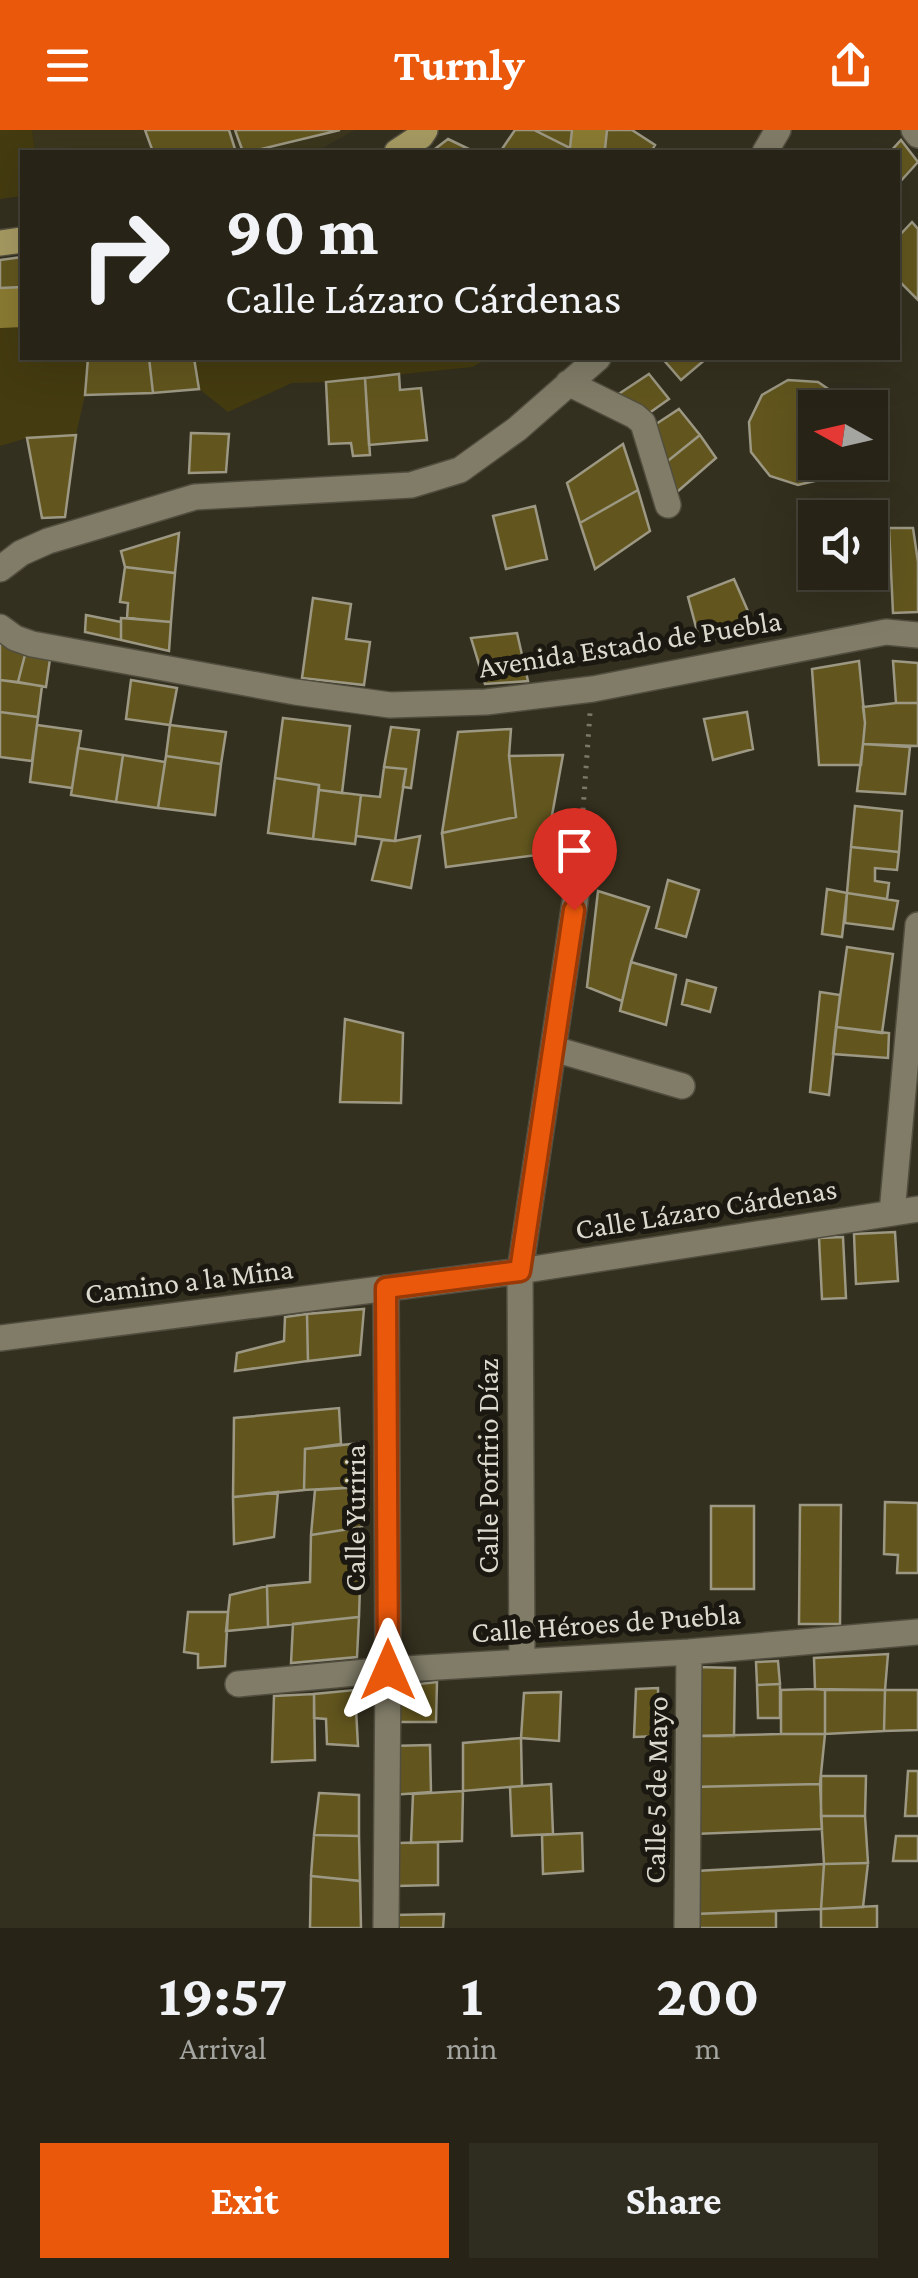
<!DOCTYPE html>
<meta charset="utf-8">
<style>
:root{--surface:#272417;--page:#2f2c20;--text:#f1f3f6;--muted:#a4a4a1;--line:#434136;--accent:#ea580c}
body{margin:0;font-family:"Crimson Pro",serif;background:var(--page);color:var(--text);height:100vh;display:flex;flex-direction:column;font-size:38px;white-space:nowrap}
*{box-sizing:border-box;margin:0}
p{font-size:32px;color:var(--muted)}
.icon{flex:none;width:55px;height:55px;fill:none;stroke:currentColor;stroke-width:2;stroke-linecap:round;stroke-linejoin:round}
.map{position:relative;height:1798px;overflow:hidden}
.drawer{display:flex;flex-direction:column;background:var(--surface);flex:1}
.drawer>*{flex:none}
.top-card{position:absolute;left:20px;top:20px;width:880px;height:210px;border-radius:0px;box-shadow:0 10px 40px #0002,0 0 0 2px var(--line);background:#272417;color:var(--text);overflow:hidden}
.needle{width:65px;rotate:278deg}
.fabs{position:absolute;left:798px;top:260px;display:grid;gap:20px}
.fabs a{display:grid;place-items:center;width:90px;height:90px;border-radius:0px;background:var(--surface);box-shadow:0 10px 40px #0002,0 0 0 2px var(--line);font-size:50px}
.pin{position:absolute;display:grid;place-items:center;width:85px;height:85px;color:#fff;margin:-102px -42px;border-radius:50% 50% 50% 0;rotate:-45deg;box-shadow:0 0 10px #0007}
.pin .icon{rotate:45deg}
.me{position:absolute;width:110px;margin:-55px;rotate:0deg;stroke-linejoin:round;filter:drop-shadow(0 0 8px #0008)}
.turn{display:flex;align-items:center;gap:35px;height:210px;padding:0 40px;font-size:45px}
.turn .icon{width:130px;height:130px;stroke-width:2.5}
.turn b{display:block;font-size:70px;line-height:85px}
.eta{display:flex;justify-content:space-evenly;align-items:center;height:170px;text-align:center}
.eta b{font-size:60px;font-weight:700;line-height:70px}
.action{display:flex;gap:20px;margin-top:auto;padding:20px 40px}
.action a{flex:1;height:115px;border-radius:0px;background:var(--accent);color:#fff;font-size:40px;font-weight:700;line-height:115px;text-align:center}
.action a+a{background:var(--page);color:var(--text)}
header{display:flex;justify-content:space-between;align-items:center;height:130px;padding:0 40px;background:var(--accent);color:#fff;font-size:45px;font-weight:700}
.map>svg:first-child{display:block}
</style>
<header><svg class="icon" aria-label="menu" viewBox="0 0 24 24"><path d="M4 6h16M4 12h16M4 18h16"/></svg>Turnly<svg class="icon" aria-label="share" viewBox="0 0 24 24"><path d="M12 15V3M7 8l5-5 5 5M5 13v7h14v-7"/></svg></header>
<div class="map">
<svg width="918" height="1798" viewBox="0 0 918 1798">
<rect width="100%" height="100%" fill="#34301f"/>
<path fill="#3b361d" d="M32,0H355L315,22H35Z"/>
<path fill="#443b10" d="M0,0H32L35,22H22V66L0,69Z
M22,157V228H88L85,265L76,305L27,308L0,316V158Z
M194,228H489L472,237L326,252L292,253L228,282L199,259Z"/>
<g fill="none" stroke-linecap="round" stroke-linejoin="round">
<path stroke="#8a7b32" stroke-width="52" d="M590,0L592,22
M0,172L22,171"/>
</g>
<path fill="#62561e" stroke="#9c9883" stroke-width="2.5" d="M145,0H229L235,19L220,22H153Z
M235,0H340L249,22H243Z
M515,0H534L570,18V22H500Z
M534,0H572L570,18Z
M607,0H632L655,15L651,22H612L605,19Z
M448,9L475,22H431Z
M901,10L918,32L898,54V22H890Z
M912,92L918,99V170L898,150V107Z
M22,127V157L0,158V130Z
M88,228H149L153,263L85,265Z
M149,228H194L199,259L153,263Z
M662,228H707L681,250Z
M399,244L400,260L421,258L427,310L369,315L365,248Z
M649,244L669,269L645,286L611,269Z
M365,248L370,325L353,326L351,313L329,314L326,252Z
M788,250L818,252L843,269L846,278H815V332H842L827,348L798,355L770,346L751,322L749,292L762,265Z
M679,279L700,305L664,334L656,294Z
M191,303L229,304L226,342L189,343Z
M76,305L65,387L42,388L27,308Z
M700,305L716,328L670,368L664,334Z
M623,314L638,360L580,393L567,353Z
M638,360L650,401L595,439L580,393Z
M535,376L547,429L506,439L493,386Z
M889,398H913L918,432V482L893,483Z
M179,403L175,443L125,437L121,421Z
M125,437L175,443L171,492L127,488L128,473L120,472Z
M734,449L757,502L700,512L688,467Z
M313,468L351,474L346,509L370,512L364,555L302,548Z
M86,485L121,492V510L85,502Z
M121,488L171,492L169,521L121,510Z
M517,503L528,551L485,554L471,508Z
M0,510L27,517L18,552L0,550Z
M27,517L51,522L46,557L18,552Z
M859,531L865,593L861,635H819L812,539Z
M893,531L918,533V573H896Z
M0,550L42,556L38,587L0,582Z
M131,550L177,558L170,595L126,589Z
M896,573H918V616L863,614L865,593L863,577Z
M0,582L38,587L32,631L0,627Z
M747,582L753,619L713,630L704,589Z
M283,588L350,596L342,663L319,660V655L275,648Z
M37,595L81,601L72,658L30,652Z
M170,595L226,602L221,634L166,626Z
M391,597L419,600L411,658L403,657L406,639L384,637Z
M511,599L509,626L516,687L442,703L458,602Z
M863,614L910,617L905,664L857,661Z
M78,618L123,625L116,672L71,665Z
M123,625L165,632L158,678L116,672Z
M563,625L545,724L446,737L442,703L516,687L509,626Z
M166,626L221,634L215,685L158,678Z
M384,637L406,639L395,711L356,706L361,665L380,667Z
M275,648L319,655L313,709L268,703Z
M319,660L361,665L355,714L313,709Z
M855,676L902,681L899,722L851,717Z
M420,706L411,758L372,750L382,710L395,711Z
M851,717L899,722L897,740L875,738V751L889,753L887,769L847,763Z
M668,750L699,760L686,807L656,798Z
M827,759L847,763L842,807L822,804Z
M598,761L649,777L631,832L622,871L587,857Z
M847,763L898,771L893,799L845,793Z
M847,817L893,824L882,903L836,897Z
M631,832L676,845L666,895L620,881Z
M687,850L716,858L710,882L682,874Z
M820,862L840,865L829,965L810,962Z
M345,889L403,903L401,973L340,972Z
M836,897L889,903L888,928L833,924Z
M895,1102L898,1151L856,1154L854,1104Z
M843,1107L846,1168L822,1169L819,1108Z
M364,1179L360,1225L308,1231L307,1184Z
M307,1184L308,1231L235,1241L237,1223L284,1211L285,1187Z
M339,1278L341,1314L305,1319L304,1360L233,1367L234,1288Z
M361,1313V1357L304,1360L305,1319Z
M361,1357L362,1397L311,1405L315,1360Z
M278,1362L274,1407L234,1414L233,1367Z
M885,1372L918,1373V1443H897L898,1425L884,1424Z
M800,1375H841L840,1494H799Z
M711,1376H754V1459H711Z
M362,1397L359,1487L268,1497L267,1456L310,1452L311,1405Z
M267,1456L268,1497L226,1501L230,1465Z
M188,1482H228L225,1536L198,1538V1524L184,1522Z
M359,1487L357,1527L291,1533L293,1494Z
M888,1524L885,1560L815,1559L814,1528Z
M778,1531L780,1554L757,1555L756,1532Z
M695,1537L735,1538L734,1606H694Z
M437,1552L436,1592H392L393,1557Z
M780,1554V1588H758L757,1555Z
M658,1558L659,1606L634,1607L636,1559Z
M815,1559L825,1560V1604H781V1560Z
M355,1560L358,1616L327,1614L326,1589L314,1588V1564Z
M825,1560H885L884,1601L825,1604Z
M885,1560H918V1600L884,1601Z
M561,1562L559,1611L521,1608L524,1563Z
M314,1564L315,1630L272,1632L274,1566Z
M781,1604H825L820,1654L692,1657L694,1606Z
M521,1608L522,1656L463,1661V1613Z
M430,1615L431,1662L392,1665L390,1616Z
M908,1641H918V1686H905Z
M821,1646H866L865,1686H821Z
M551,1654L553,1704L512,1706L510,1657Z
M820,1654L822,1699L694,1704L692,1657Z
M463,1661L462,1711L411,1713L413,1664Z
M319,1663L359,1665V1706L314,1705Z
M821,1686H865L868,1733L824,1734Z
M582,1703L583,1741L543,1744L542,1705Z
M314,1705L359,1706L360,1751L311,1746Z
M896,1706H918V1731H893Z
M438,1712V1755L397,1756L398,1713Z
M868,1733L863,1777L821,1779L824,1734Z
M824,1734L821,1779L694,1784L696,1741Z
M311,1746L360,1751L361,1798H310Z
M877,1776V1798H821V1779Z
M776,1781V1798H694V1784Z
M444,1784L443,1798H394V1785Z"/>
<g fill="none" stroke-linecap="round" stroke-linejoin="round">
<defs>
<path id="minor" d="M914,0L918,5
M765,22L778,0
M568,253L635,286L643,293L668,375
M0,439L21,423L48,411L195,367L411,355L460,340L517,299L598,228
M0,497L15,508L32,514L295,562L390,575L486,572L593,559L886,502L918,505
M554,919L682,956
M892,1083L918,795
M386,1158L388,1540L386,1798
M0,1208L520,1141L918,1079
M522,1531L520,1141L579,745
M238,1554L388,1540L689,1522L918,1502
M687,1798L689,1522"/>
<path id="major" d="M397,22L421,6L425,0
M0,113L22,110"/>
</defs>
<use href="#minor" stroke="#524e3f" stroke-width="28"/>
<use href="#major" stroke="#524e3f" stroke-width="28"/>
<path stroke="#7b7869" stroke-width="5" stroke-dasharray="2.5 8" stroke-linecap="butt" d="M580,722L590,583"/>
<use href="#minor" stroke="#807c68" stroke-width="25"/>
<use href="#major" stroke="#a69a62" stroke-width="25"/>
</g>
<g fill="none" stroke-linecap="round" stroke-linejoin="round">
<defs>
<path id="route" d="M388,1540L386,1158L520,1141L574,780"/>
</defs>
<use href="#route" stroke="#983908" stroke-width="25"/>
<use href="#route" stroke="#ea580c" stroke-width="18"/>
</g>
<g text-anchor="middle" stroke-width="10" stroke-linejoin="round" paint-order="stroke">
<g font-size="30" fill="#dcdacf" stroke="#1a1810">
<text transform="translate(630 514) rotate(-9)" y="10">Avenida Estado de Puebla</text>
<text transform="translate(706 1079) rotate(-9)" y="10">Calle Lázaro Cárdenas</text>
<text transform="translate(189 1151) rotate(-7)" y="10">Camino a la Mina</text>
<text transform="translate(488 1336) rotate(-90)" y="10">Calle Porfirio Díaz</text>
<text transform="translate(355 1388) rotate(-90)" y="10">Calle Yuriria</text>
<text transform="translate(606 1493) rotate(-4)" y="10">Calle Héroes de Puebla</text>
<text transform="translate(656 1660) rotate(-89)" y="10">Calle 5 de Mayo</text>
</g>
</g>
</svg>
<div class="fabs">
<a><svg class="needle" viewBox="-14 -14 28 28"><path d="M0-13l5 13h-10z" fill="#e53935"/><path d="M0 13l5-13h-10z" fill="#a4a4a1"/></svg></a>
<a><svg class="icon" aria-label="sound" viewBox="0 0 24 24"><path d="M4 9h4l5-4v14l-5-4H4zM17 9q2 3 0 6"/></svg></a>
</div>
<div class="pin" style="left:574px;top:780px;background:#d93025"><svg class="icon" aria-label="arrive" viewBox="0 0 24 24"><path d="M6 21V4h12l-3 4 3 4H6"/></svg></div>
<svg class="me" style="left:388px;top:1540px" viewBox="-20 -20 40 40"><path d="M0-17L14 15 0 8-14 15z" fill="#ea580c" stroke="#fff" stroke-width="4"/></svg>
<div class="top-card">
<div class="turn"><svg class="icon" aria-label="right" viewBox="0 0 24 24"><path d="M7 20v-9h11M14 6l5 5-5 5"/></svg><div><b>90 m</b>Calle Lázaro Cárdenas</div></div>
</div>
</div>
<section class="drawer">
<div class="eta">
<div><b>19:57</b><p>Arrival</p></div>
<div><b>1</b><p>min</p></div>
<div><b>200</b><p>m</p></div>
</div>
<div class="action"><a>Exit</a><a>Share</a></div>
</section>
